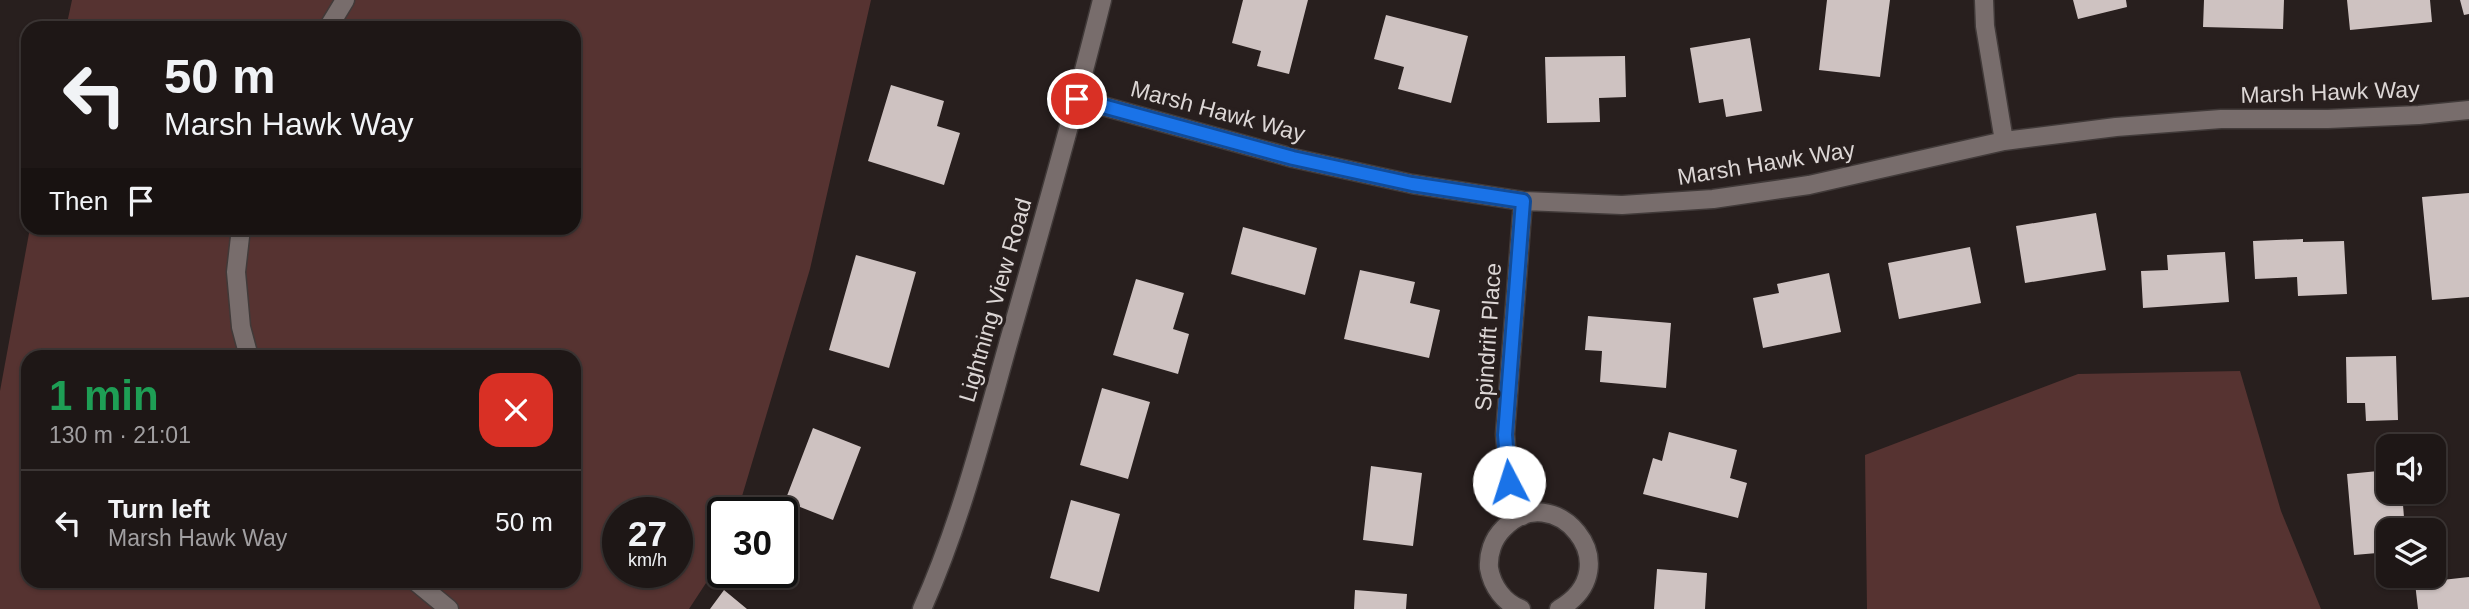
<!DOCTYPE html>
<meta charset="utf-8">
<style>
:root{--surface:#1e1716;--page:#26201f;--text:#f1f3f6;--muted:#a19fa1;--line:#3c3635}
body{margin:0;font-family:Helvetica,sans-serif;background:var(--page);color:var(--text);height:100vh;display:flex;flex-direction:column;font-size:26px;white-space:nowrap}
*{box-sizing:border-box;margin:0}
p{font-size:23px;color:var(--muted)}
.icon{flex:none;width:38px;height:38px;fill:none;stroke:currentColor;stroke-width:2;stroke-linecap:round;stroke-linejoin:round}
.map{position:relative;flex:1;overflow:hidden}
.panel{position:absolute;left:21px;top:350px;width:560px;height:238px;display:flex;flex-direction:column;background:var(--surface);border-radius:21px;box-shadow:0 2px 5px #0004,0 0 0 2px var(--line)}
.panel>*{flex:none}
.guide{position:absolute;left:21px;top:21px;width:560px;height:214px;border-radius:21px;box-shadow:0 2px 5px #0004,0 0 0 2px var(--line);background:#1e1716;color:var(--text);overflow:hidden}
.buttons{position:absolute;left:2376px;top:434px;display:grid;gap:14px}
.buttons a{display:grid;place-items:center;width:70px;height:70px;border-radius:14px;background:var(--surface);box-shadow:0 2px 5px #0004,0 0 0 2px var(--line);font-size:35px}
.speed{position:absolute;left:602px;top:497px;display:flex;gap:14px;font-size:35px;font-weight:700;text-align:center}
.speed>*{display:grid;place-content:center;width:91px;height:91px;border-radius:50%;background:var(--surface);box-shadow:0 2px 5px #0004,0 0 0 2px var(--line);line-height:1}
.speed small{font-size:18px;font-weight:400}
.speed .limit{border:4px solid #111;border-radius:10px;background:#fff;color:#111}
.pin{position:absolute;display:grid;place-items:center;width:60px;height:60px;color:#fff;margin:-30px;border:4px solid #fff;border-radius:50%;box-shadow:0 2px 7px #0007}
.me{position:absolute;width:77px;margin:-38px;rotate:355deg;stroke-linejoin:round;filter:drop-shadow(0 0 5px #0008)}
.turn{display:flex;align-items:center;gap:24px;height:147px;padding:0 28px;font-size:32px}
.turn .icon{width:91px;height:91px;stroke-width:2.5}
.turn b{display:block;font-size:49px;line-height:60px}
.then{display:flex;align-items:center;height:66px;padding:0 28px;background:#0003;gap:14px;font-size:26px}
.round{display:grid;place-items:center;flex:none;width:74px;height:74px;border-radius:21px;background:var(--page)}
.summary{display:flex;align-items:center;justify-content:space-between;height:119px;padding:0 28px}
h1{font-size:42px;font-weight:700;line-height:52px;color:#1e9e55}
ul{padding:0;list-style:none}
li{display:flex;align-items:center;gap:21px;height:105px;padding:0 28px;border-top:2px solid var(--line)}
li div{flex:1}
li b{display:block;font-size:26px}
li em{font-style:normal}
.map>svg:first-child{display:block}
</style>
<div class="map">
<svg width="2469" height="609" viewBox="0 0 2469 609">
<rect width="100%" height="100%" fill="#281f1e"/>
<path fill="#563331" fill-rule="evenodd" d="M72,0H871L810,269L737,513H723V557L689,609H0V391L30,228H574V28H66ZM28,357H574V581H28ZM618,513H677V572H618Z
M2240,371L2281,511L2321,609H1867L1865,455L2078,374Z"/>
<path fill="#cec2c1" d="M1243,0H1308L1289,74L1257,66L1261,51L1232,43Z
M1827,0H1890L1880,77L1819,70Z
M2073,0H2126L2127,7L2078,19Z
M2204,0H2284L2283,29L2203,27Z
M2347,0H2430L2432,22L2350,30Z
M2460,0H2469V14L2464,15Z
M1386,15L1468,36L1451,103L1398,89L1404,67L1374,59Z
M1750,38L1762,111L1726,117L1723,99L1699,103L1690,48Z
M1625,56L1626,97L1599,98L1600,122L1547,123L1545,57Z
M891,85L944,101L937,126L960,133L944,185L868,161Z
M2469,193V297L2432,300L2422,197Z
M2096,213L2106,270L2025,283L2016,226Z
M1243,227L1317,248L1305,295L1231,274Z
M2303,239V242L2344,241L2347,294L2298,296L2297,277L2255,279L2253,241Z
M1970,247L1981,303L1899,319L1888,263Z
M2225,252L2229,302L2143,308L2141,271L2168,270L2167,255Z
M856,255L916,272L889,368L829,350Z
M1360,270L1415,282L1410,303L1440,310L1429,358L1344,339Z
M1829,273L1841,332L1763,348L1753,298L1779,293L1777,284Z
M1136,279L1184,293L1173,329L1189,334L1178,374L1113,355Z
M1588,316L1671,323L1666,388L1600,382L1602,351L1585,350Z
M2396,356L2398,420L2366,421L2365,403H2347L2346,357Z
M1102,388L1150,402L1128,479L1080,465Z
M813,428L861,447L833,520L785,501Z
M1669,432L1737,450L1730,478L1747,483L1738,518L1643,494L1653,458L1662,461Z
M1371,466L1422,473L1413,546L1363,540Z
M2389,470V492H2402L2405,530H2389V552L2354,555L2347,474Z
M1071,500L1120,514L1099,592L1050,578Z
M1657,569L1707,573L1705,609H1654Z
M2469,577V609H2418L2415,583Z
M724,590L747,609H710Z
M1355,590L1407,594L1406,609H1354Z"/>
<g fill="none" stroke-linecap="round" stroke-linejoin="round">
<defs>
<path id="minor" d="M1984,0L1985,26L2004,141
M328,28L345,0
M1077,99L1293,158L1412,184L1523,201L1622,205L1713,199L1809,185L2004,141L2116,127L2221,119H2328L2419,115L2469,110
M241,228L236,272L241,327L249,357
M1522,516L1509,482L1505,434L1523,201
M415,581L449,609
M922,609C961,522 984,429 1010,337C1042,225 1074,113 1102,0
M1521,609C1504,603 1492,586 1489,568C1488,554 1493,539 1503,529C1552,475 1633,566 1559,609"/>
</defs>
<use href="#minor" stroke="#413a39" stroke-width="21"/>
<use href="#minor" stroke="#786d6c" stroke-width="18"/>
</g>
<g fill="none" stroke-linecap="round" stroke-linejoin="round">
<defs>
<path id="route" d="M1077,99L1293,158L1412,184L1523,201L1505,435L1509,482"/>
</defs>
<use href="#route" stroke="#114b97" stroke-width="18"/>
<use href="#route" stroke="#1a73e8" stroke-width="12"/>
</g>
<g text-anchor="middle" stroke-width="7" stroke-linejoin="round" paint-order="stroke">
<g font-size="23" fill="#dcd6d5" stroke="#281f1e">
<text transform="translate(2330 92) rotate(-2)" y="8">Marsh Hawk Way</text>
<text transform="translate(1218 111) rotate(15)" y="8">Marsh Hawk Way</text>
<text transform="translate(1766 163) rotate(-9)" y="8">Marsh Hawk Way</text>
<text transform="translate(995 300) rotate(-74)" y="8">Lightning View Road</text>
<text transform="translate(1488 337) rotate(-86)" y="8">Spindrift Place</text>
</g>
</g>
</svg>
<div class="buttons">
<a><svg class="icon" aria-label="sound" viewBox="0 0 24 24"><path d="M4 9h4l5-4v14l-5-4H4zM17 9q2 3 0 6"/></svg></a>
<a><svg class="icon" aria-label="layers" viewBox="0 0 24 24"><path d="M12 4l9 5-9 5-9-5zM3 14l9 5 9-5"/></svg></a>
</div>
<div class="speed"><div>27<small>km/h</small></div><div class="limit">30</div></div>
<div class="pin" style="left:1077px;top:99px;background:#d93025"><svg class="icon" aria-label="arrive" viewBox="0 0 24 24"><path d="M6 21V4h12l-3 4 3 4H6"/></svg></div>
<svg class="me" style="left:1509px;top:482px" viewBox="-20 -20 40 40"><circle r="19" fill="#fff"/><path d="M0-13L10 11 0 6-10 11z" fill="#1a73e8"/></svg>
<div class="guide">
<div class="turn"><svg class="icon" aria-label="left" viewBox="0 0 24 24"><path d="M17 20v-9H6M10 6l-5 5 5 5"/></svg><div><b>50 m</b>Marsh Hawk Way</div></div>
<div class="then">Then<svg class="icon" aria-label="arrive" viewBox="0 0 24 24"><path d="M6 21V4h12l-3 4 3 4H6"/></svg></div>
</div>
<section class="panel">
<div class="summary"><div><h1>1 min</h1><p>130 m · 21:01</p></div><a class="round" style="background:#d93025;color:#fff"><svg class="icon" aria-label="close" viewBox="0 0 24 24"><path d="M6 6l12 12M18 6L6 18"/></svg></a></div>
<ul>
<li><svg class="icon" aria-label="left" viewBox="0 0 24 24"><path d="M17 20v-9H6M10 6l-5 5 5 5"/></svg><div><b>Turn left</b><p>Marsh Hawk Way</p></div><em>50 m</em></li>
</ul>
</section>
</div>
